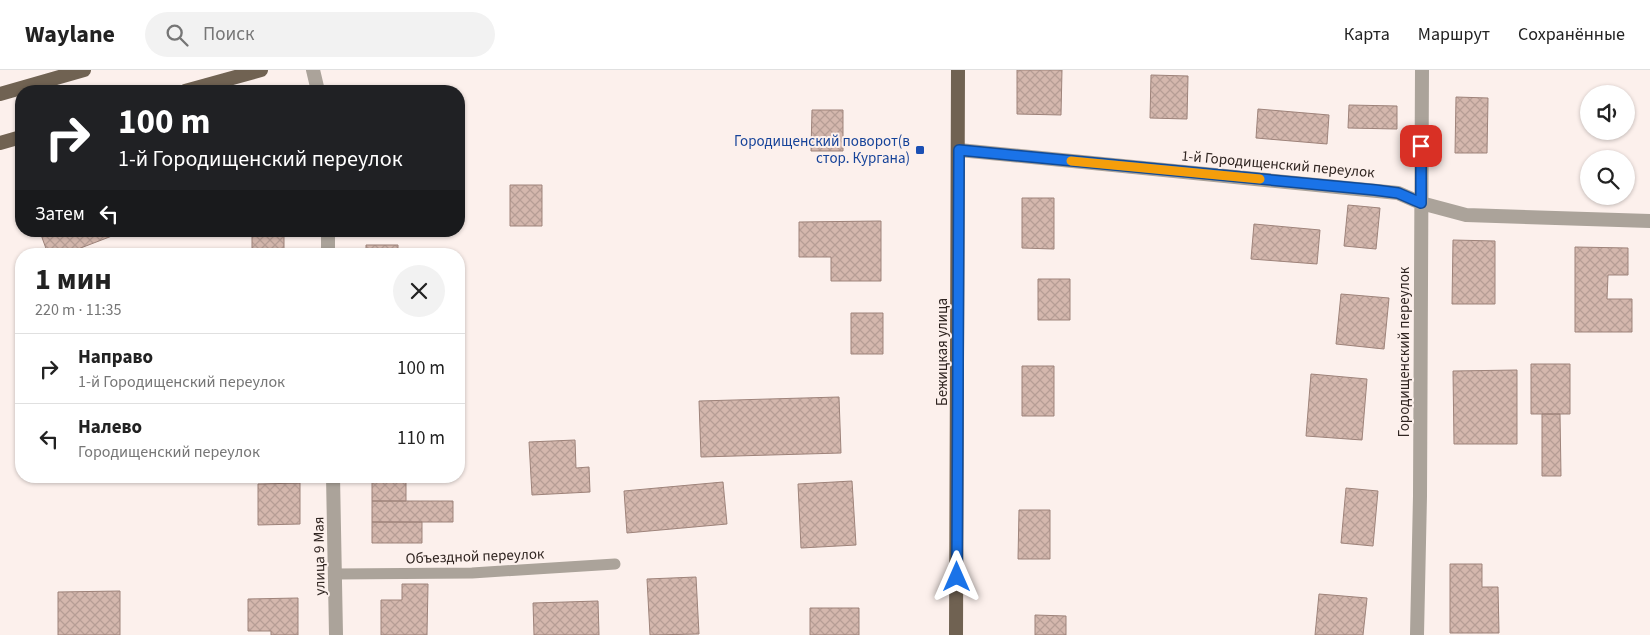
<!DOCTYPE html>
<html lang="ru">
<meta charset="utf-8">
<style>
:root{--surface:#fff;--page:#f2f2f2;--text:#222;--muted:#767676;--line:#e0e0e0}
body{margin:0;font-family:"Source Sans 3",sans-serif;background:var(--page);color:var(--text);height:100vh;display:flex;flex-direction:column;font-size:19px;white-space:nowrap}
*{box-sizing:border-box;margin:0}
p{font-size:16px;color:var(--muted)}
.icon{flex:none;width:28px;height:28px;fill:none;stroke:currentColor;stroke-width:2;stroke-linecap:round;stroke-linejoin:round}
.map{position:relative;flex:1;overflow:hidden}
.details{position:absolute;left:15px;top:178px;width:450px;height:235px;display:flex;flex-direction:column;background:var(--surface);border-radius:20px;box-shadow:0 1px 4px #0004}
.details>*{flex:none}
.guide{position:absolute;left:15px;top:15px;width:450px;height:152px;border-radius:20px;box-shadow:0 1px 4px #0004;background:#202124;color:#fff;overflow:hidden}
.buttons{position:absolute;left:1580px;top:15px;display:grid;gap:10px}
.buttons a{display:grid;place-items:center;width:55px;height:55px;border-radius:50%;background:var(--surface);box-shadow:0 1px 4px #0004;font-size:25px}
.pin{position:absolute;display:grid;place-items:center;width:42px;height:42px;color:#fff;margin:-21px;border-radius:10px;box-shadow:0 2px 8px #0006}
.me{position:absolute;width:55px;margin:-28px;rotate:0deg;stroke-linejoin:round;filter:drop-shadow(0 0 4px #0008)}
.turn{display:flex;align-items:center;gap:18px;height:105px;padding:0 20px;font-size:22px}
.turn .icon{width:65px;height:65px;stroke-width:2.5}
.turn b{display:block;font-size:35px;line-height:42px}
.then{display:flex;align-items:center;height:48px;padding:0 20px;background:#0003;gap:10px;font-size:19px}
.round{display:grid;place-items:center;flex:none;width:52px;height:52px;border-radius:26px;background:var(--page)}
.summary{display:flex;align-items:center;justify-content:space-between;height:85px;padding:0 20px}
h1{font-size:30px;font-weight:700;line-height:38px}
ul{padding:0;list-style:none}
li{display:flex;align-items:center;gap:15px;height:70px;padding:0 20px;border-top:1px solid var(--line)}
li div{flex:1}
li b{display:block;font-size:19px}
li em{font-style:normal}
header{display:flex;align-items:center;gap:30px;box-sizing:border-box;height:70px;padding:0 25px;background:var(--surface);border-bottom:1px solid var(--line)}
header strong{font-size:24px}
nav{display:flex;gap:28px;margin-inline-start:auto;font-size:18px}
.search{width:350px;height:45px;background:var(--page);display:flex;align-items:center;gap:12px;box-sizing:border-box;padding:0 18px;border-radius:28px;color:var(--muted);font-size:19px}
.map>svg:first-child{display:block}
</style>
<header>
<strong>Waylane</strong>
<div class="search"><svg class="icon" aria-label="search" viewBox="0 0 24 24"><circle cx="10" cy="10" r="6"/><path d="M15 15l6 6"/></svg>Поиск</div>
<nav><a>Карта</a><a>Маршрут</a><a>Сохранённые</a></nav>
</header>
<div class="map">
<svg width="1650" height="565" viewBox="0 0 1650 565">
<defs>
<pattern id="building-cross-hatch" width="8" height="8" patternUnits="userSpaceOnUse" patternTransform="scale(1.25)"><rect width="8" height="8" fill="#d4b7ad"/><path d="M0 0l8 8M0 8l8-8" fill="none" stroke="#b69d95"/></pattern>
</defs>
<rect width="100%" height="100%" fill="#fcf0ec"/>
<path fill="url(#building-cross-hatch)" stroke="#9e837a" d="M1017,0H1062L1061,45L1017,44Z
M1151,5L1188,6L1187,49L1150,48Z
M1456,27L1488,28L1487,83H1455Z
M1349,35L1397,36V59L1348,58Z
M1258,39L1329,45L1327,74L1256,68Z
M812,40H843V81H811Z
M510,115H542V156H510Z
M1022,128H1054V179L1022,178Z
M1348,135L1380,138L1376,179L1344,176Z
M881,151V211H831V187H799V152Z
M1254,154L1320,160L1317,194L1251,189Z
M125,161L65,184H48L40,162Z
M233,161H284V162L233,163Z
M284,162V184H252V163Z
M1453,170L1495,171V234H1452Z
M366,175H398V184H366Z
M1575,177L1628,178V205H1608L1607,229H1632V262H1575Z
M1038,209H1070V250H1038Z
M1341,224L1389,228L1384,279L1336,274Z
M851,243H883V284H851Z
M1531,294H1570V344H1531Z
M1022,296H1054V346H1022Z
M1517,300V374H1454L1453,301Z
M1311,304L1367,309L1362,370L1306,366Z
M839,327L841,383L701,387L699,331Z
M1542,344H1560L1561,406H1542Z
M575,370L576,398L589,397L590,422L532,425L529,372Z
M372,406H406V431H372Z
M852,411L856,475L801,478L798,414Z
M723,412L727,454L627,463L624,421Z
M300,413V454L258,455V414Z
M1346,418L1378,421L1373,476L1341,473Z
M372,431H453V452H372Z
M1019,440H1050V489H1018Z
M372,452H422V473H372Z
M1450,494H1482V517H1498L1499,563H1450Z
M696,507L699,564L650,565L647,509Z
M402,514H428L427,565H381V530H402Z
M120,521V565H58V522Z
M1319,524L1367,528L1363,565H1315Z
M298,528V565H271V561H248V529Z
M598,531L599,565H534L533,533Z
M810,538H859V565H810Z
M1035,545L1066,546V565H1035Z"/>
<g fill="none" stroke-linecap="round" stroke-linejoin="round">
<path stroke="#aba39a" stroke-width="11" d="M335,504L472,503L615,494"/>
<path stroke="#aba39a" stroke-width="14" d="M313,0L318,21
M959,80L1398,123L1421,133L1466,145L1650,151
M328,161V184
M333,406L336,565
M1417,565L1420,426L1422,0"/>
<path stroke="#706252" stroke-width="14" d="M185,21L261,0
M0,24L84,0
M0,73L21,67
M956,565L958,0"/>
</g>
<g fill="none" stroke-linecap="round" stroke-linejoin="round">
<defs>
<path id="route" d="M957,507L959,80L1375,120L1398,123L1421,133V76"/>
</defs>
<use href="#route" stroke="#114b97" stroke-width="12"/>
<use href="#route" stroke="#1a73e8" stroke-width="9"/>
<path stroke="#f59e0b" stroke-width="9" d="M1071,91L1260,109"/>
</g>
<rect fill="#1a4fb4" stroke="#fcf0ec" stroke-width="2" x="915" y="75" width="10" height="10" rx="2.5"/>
<g text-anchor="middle" stroke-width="4" stroke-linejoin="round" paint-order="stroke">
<g font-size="15" fill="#164399" stroke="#fcf0ec" text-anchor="end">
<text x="910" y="76">Городищенский поворот(в<tspan x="910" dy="17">стор. Кургана)</tspan></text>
</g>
<g font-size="15" fill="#302521" stroke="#fcf0ec">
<text transform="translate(1278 94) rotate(5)" y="5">1-й Городищенский переулок</text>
<text transform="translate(942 282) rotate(-90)" y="5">Бежицкая улица</text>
<text transform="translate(1404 282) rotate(-90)" y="5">Городищенский переулок</text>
<text transform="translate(319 486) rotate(-91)" y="5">улица 9 Мая</text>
<text transform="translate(475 486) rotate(-2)" y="5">Объездной переулок</text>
</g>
</g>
</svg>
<div class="buttons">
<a><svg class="icon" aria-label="sound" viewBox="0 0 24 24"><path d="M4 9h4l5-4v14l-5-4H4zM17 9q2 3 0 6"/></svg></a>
<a><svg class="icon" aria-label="search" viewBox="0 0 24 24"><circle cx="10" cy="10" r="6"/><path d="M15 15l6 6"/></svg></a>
</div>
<div class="pin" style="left:1421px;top:76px;background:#d93025"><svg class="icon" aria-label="arrive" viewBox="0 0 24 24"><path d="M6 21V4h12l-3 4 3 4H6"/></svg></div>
<svg class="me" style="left:957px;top:507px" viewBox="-20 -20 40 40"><path d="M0-17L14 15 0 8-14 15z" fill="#1a73e8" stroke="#fff" stroke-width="4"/></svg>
<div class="guide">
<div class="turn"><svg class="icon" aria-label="right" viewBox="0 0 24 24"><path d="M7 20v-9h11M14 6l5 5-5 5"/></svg><div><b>100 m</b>1-й Городищенский переулок</div></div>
<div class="then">Затем<svg class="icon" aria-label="left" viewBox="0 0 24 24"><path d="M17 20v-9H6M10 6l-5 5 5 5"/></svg></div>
</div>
<section class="details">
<div class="summary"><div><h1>1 мин</h1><p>220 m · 11:35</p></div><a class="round"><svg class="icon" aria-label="close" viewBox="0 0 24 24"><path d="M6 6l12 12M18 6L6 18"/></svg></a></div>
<ul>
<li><svg class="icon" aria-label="right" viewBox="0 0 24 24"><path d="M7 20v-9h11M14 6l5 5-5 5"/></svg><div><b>Направо</b><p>1-й Городищенский переулок</p></div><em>100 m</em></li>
<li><svg class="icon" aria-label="left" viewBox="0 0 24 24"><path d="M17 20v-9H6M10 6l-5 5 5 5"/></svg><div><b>Налево</b><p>Городищенский переулок</p></div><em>110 m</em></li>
</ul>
</section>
</div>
